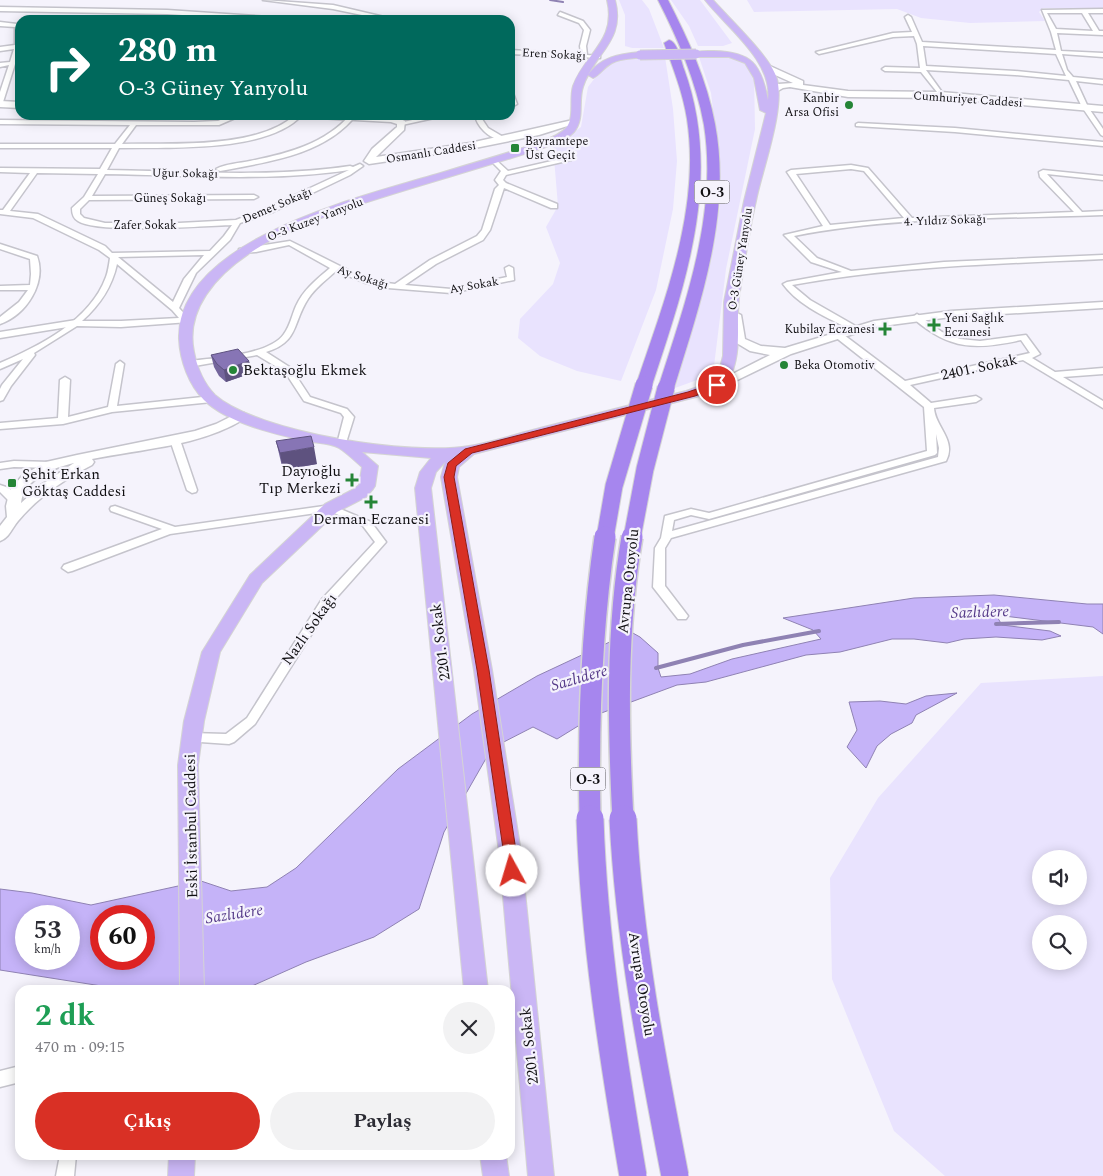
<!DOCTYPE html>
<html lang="tr">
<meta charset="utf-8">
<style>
:root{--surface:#fff;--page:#f2f2f3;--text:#2b2b33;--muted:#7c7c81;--accent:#d93025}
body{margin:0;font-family:Spectral,serif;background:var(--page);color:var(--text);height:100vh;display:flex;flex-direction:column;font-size:19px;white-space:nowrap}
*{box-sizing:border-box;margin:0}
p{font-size:16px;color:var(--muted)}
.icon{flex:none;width:28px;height:28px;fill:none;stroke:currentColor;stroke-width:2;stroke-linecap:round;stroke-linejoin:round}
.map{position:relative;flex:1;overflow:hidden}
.side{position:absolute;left:15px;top:985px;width:500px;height:175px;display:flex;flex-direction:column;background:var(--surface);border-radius:15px;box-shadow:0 2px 12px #0003}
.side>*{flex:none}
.banner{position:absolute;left:15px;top:15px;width:500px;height:105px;border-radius:15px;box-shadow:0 2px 12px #0003;background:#00695c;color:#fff;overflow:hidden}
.fabs{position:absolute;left:1032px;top:850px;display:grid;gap:10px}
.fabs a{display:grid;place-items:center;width:55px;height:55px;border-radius:50%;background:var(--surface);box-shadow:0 2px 12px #0003;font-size:25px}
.speed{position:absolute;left:15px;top:905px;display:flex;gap:10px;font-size:25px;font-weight:700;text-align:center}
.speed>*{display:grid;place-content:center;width:65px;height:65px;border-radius:50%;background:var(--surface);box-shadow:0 2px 12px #0003;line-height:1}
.speed small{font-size:12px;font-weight:400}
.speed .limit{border:8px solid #d22;background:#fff;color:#111}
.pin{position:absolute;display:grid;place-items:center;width:42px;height:42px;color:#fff;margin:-21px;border:2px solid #fff;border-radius:50%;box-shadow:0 1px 5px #0007}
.me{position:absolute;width:55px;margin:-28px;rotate:354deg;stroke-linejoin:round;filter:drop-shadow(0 0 4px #0008)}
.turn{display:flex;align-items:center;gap:18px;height:105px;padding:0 20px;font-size:22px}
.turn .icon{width:65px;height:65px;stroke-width:2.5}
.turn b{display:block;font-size:35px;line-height:42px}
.round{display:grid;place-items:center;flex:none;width:52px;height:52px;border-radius:26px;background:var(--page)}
.overview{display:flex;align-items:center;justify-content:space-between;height:85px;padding:0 20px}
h1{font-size:30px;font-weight:700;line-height:38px;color:#1e9e55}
.action{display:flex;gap:10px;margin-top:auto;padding:10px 20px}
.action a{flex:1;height:58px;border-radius:30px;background:var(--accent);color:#fff;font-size:20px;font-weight:700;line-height:58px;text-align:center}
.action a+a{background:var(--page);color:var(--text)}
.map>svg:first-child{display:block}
</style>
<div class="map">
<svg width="1103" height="1176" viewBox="0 0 1103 1176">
<rect width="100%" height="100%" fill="#f5f3fc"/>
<path fill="#e9e3fe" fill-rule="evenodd" d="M619,0H642L649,9L664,48H632L625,46V15Z
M671,0H700L732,43L723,46H698L689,26Z
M747,0H1103V10L1043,8L1039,12L1045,21L970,23L921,18L897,9L754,12Z
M665,57L673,109L677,161L673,209L656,290L621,381L577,371L540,356L518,338L520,319L553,284L560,263L546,227L558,206L553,146L581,127L588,87L601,70L612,62L632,58Z
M699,57H730L744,63L754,76L755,129L726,269L714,366L697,380L675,388L711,261L720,204L719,161L711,93Z
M1103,676V1176H945L894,1131L832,979L830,878L878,798L981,683ZM1041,859H1079V896H1041ZM1041,924H1079V961H1041Z"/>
<path fill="#c5b3f8" stroke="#8f82b3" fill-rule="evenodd" d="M994,595L1087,604H1103V634L1093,627L996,615L1002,625L1050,631L1061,636L1042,640L996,637L964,639L947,643L914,639H892L840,652L806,655L706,682L677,685L596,715L557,739L533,727L492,748L444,832L419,909L374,937L306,962L243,990H127L0,970V889L32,893L91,905L201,881L231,891L267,887L296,868L398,769L472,714L537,676L631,632L640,637L658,653V668L661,677L690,674L732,659L821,639L813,630L783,618L914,598ZM26,916H69V959H26ZM101,916H144V959H101Z
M957,693L916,715L912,723L891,734L877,746L866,768L847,747L857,730L849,702L880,701L906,704L926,696Z"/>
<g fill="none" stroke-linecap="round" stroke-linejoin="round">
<path stroke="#8f82b3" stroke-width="2" d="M550,0L563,2"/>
<path stroke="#8f82b3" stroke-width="4" d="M996,624L1059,622
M656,668L743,645L819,631"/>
<defs>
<path id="street" d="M263,0L333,5L397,20H386L333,9Z
M0,7L167,10L285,18L288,20H261L167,14L0,11Z
M1103,9V13H1088L1099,31H1103V35L1057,33L1061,51L1103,53V57L1062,54L1067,70L1073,77L1103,80V84L1076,81L1088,107L1103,129V136L1101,135L1082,107L1069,80L1015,75L926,70L944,95L941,97L921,72L885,71L882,69L885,67L920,68L917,44L914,36L893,37L819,54L816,52L893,33L912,32L905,17L908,15L911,17L922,42L1056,50L1051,32L1042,10ZM1047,13H1082L1093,31L1056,29ZM923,46L1056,54L1066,76L1015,71L926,66Z
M560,12L583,21L590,30L586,46L587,55L600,56V58L510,54V50L581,54L580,46L584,30L579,23L558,15Z
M20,21V49L16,61H20V63L15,64L3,102L0,104V92L9,65L0,67V63L10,62L14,49L0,51V47L15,45V27L0,26V22L17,24Z
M510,91L513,93L517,104L510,108Z
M233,115H242L219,125H136L122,144C171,143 258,149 295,115H302C268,153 168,147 119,148L107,170C187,171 270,178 350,166L353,167L360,164L363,166L350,175L273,212L240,223L230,240L196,273L179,308L190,320L189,322L121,327L77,326L34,353L35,355L11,386L3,400L0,401V389L2,385L23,359L0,369V363C39,346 90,321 106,277C108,272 109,265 110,258L99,250L33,218L0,214V210H3L30,173L0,172V168L100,169L112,148H0V144H115L130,125L0,124V120L194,122L218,121ZM349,170L267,208L236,220L179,223H105L84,218L80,214V209L89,200L254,199L258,197L254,195L92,196L105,174C184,175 271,182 349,170ZM37,173L98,174L84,197L72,208C72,213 73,218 78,221C97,234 205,226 232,225L224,236L210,251L112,253L105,246L38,214L10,211ZM204,255L184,279L173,302L118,257ZM117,264L172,310L179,318L121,321H82C100,305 112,287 117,264Z
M350,115H356C325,155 267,162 220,171L216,169C225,164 240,163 250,161C286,154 325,144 350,115Z
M435,115H448L402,125L399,123Z
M479,115H496L482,119L488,128L505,138V140C493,141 480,130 476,119Z
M858,123L955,128L1103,142V146L955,132L856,126V124Z
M569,157L571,158V160L506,175L503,180L506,183L557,204V208H551L504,188L490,230L483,240L436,264L405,285L451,289L507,277L505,268L509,266L513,268L514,280L451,293L388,288L366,283L336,271C326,280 315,288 308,299C292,324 299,342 266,352L291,368L310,397L347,409L354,417L345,446L342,447L337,444L344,417L341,413L304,401L285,372L257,355L189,367L185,364L189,361C213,358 270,355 284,334C290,326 292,315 296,306C303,290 317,279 330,268L289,245L256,252L239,253V249L290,241L354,273L379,282L395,284L430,260L477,236L482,230L495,189L499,185L495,180L501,171L492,162V160H496L508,171Z
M851,165L868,168L912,218L1074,212L1040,177L1039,172L1043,170L1103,176V180L1047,174L1082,212L1103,211V215C1001,219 894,216 794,236L817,258L851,271L944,262L1103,255V259C999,264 895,266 792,285L810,300L859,328L855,331L852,330C828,318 799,306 783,284L787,282L842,272L811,262L784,235L823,226L787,172L791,170ZM851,169L864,171L904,218L830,225L796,174Z
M0,244L37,256C47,283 26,315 0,324V317L19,302L28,290H0V286L30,285L31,274L30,259L0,249Z
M917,314L942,332L960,339L980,341L1026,335L1040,354L1032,358L1055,372L1103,368V374L1063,377L1103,401V408L1023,360L910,385L931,403L976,396L981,399L976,402L934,408C935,427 957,440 946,461L671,538L665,548V586L688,616L686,619H678L653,587L655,548L661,538L665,516L691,509L709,513L927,451L924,407L834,336V332H840L905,381L1030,353L1021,340C976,350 950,350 914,319L913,317ZM936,434L939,448L938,457L672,531L674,520L691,515L709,519L935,455L937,453Z
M120,361L124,364L117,406L212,396L217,399L212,402L112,412L63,424L0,429V423L58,418L60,380L65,377L70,380L68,417L108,407L116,364Z
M175,437L180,440L197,490L196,492L192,493L187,490L170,440Z
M14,461L51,462L56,465L51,468L14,467L0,469V463Z
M0,485L9,488L17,498L16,500H8L0,492Z
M331,505L371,522L386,542L330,605L255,724L234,742L229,744L186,741L185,738L186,735L191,733L226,734L247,718L322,599L375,542L363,526L330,511L170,534L72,571L68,572L62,568L64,565L162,529L111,511L110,509L111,507L115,506L175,527Z
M20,1066V1082L0,1087V1071Z
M60,1155H76L74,1176H56Z"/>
<path id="secondary" d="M764,66H770L803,81V85L848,91L941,92L1103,106V112L941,98L848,97L790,87L783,88L774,93L770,91L778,84L793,83L764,70Z
M0,101L20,102V108L0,107Z
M315,115L393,116L405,121L404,130L376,157L470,143L573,120L577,123L539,135L470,149L369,164L364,161L372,149L397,127V124L391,122L319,118Z
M1103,302V308L951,317L875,327L791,354L721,388H713L711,385L770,355L750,351L735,342L729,315L735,312L741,315L745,339L761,346L785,348L874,321L951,311Z
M76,320L80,321L82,323L80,325L0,338V332Z
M240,412L244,413L246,416L244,419C201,446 141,449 92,459L94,462L92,465C65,479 37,498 18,521C12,528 9,538 0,541V526L7,517L6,506L10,490L22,476L37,467L46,462L77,455L195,431L216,424ZM74,463L41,485L21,503C24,478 53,468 74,463Z"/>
<path id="primary" d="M607,0H615C626,41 594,53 583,87C578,102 585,119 574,132C566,141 553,144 543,148C479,169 415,186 352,207C317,219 281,232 250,253C217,275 185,309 194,352C197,367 204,384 215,395C258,433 413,456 469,446C493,442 516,434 540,428C588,416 637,403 686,391L712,382L719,371L723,356L724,302L744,201L766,113L760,110L754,78L745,63L729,57H696L691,54C697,50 707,51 714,51C752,52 761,64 768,100C773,61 727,28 705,0H713C729,18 769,56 776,76C787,105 762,170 756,201C749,231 745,261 740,291C735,316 742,345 733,370C726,389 714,391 696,397L474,454L459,467L457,477L492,670L521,852L554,1176H528L499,852L474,670L441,477L445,462L436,472L431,488L488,990H464L415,488L420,472L431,458L362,452L378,466L375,486L373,489L366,497L337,512L262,583L220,652L204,721L198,765L204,990H180L178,765L184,721L202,652L250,575L325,504L354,489L359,485L362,467C355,461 347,453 339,448C330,443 315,443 306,441C275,434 227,423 204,400C189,385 180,361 179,339C176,243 352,199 423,178C460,167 498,156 535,144C545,140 559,136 566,128C575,117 569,99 573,86C585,53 617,41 607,0Z
M640,52L645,55L643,57C633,59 622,58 612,63C604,67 600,75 593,78L588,75C601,57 619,54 640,52Z
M169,1155H195L194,1176H168Z
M480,1155H506L509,1176H483Z"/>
<path id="highway" d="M658,0H668C688,39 707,80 715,124C732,213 700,304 674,388L672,391H660L658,388C685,304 718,214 704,125C696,81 678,39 658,0Z
M669,40C678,42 681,61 684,69C723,176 686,282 652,385L650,388H638L636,385C664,302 701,209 687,119C683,93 673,68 664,43Z"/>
</defs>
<use href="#street" stroke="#c5c4cc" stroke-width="3"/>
<use href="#secondary" stroke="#c5c4cc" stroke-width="3"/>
<use href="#primary" stroke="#d4d4d4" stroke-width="2"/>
<use href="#highway" stroke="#d4d4d4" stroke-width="2"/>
<use href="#street" fill="#fff" fill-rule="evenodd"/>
<use href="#secondary" fill="#fff" fill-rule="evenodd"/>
<use href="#primary" fill="#cab6f5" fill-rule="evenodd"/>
<use href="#highway" fill="#a686ee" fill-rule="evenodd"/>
<defs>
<path id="primary-bridge" d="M640,55L696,54"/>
<path id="highway-bridge-far2" d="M605,538L614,486L644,385
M632,538L645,469L666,388"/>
<path id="highway-bridge-far1" d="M590,820C588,725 591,631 605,537
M623,820C618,725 616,631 632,537"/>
<path id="highway-bridge" d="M590,819C594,939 613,1058 633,1176
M623,819C629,939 652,1058 675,1176"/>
</defs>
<use href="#primary-bridge" stroke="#d4d4d4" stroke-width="11" stroke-linecap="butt"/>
<use href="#highway-bridge-far2" stroke="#d4d4d4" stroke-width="19" stroke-linecap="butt"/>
<use href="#highway-bridge-far1" stroke="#d4d4d4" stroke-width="24" stroke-linecap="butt"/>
<use href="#highway-bridge" stroke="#d4d4d4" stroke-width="29" stroke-linecap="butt"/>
<use href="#primary-bridge" stroke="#cab6f5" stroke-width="9"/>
<use href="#highway-bridge-far2" stroke="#a686ee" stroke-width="17"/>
<use href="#highway-bridge-far1" stroke="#a686ee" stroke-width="21"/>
<use href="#highway-bridge" stroke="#a686ee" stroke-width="27"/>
</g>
<path fill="#74659c" d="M211,355L249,361L252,373L226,382L219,376L214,367Z
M276,441L317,464L283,470L280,458Z"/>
<path fill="#5e527f" d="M249,361L252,373L226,382L224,370Z
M314,447L317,464L283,470L280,453Z"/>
<path fill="#8775b5" stroke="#5e527f" d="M238,349L249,361L224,370L217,364L211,355Z
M311,436L314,447L280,453L276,441Z"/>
<path fill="#d93025" stroke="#8d1f18" d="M717,382L720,383V387L695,396L472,453L456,466L454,477L489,670L519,871L517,876L512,877L507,876L477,670L444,477L448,463L465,449L688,392Z"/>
<g fill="#258537" stroke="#f5f3fc" stroke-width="2">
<circle cx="849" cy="105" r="5"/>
<rect x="510" y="143" width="10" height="10" rx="2.5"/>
<path d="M931.5 317.5h5v5h5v5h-5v5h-5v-5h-5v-5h5z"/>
<path d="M882.5 321.5h5v5h5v5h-5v5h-5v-5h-5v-5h5z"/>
<circle cx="784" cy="365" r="5"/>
<circle cx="233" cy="370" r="5"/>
<path d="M349.5 472.5h5v5h5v5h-5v5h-5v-5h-5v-5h5z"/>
<rect x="7" y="478" width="10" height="10" rx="2.5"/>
<path d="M368.5 494.5h5v5h5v5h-5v5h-5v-5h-5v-5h5z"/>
</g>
<g text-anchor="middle" stroke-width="4.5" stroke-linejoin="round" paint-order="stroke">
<g font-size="12" fill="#100f12" stroke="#f5f3fc">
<text transform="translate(554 54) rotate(3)" y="4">Eren Sokağı</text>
<text transform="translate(968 99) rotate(4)" y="4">Cumhuriyet Caddesi</text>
<text transform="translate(431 152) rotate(-9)" y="4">Osmanlı Caddesi</text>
<text transform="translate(185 173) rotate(1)" y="4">Uğur Sokağı</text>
<text x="170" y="202">Güneş Sokağı</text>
<text transform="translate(277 205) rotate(-23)" y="4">Demet Sokağı</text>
<text transform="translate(315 219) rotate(-21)" y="4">O-3 Kuzey Yanyolu</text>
<text transform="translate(945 220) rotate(-2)" y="4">4. Yıldız Sokağı</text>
<text x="145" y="229">Zafer Sokak</text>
<text transform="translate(740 259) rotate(-81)" y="4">O-3 Güney Yanyolu</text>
<text transform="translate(363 277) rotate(18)" y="4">Ay Sokağı</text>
<text transform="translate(474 285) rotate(-10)" y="4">Ay Sokak</text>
</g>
<g font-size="12" fill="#100f12" stroke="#f5f3fc" text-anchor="start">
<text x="839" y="102" text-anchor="end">Kanbir<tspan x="839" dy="14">Arsa Ofisi</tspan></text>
<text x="525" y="145">Bayramtepe<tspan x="525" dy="14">Üst Geçit</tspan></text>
<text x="944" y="322">Yeni Sağlık<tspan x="944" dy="14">Eczanesi</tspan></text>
<text x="875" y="333" text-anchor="end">Kubilay Eczanesi</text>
<text x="794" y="369">Beka Otomotiv</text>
</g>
<g fill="#f5f3fc" stroke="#555358" stroke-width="1">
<rect x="694.5" y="180.5" width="35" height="23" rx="4"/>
<rect x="570.5" y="767.5" width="35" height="23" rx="4"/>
</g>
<g font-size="14" font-weight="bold" fill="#100f12">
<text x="712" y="197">O-3</text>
<text x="588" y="784">O-3</text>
</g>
<g font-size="15" fill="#100f12" stroke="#f5f3fc">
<text transform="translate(979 367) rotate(-12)" y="5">2401. Sokak</text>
<text transform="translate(628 581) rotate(-84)" y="5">Avrupa Otoyolu</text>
<text transform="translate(309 629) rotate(-55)" y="5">Nazlı Sokağı</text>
<text transform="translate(440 642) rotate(-97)" y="5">2201. Sokak</text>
<text transform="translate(191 826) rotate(-91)" y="5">Eski İstanbul Caddesi</text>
<text transform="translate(642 984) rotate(81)" y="5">Avrupa Otoyolu</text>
<text transform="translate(529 1046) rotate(-96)" y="5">2201. Sokak</text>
</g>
<g font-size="15" fill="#100f12" stroke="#f5f3fc" text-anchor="start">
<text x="243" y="375">Bektaşoğlu Ekmek</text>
<text x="341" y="476" text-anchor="end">Dayıoğlu<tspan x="341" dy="17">Tıp Merkezi</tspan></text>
<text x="22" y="479">Şehit Erkan<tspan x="22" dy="17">Göktaş Caddesi</tspan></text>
<text x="371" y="524" text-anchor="middle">Derman Eczanesi</text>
</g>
<g font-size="16" font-style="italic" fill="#553a89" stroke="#f5f3fc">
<text transform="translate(980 611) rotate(-2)" y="6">Sazlıdere</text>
<text transform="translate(579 677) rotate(-16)" y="6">Sazlıdere</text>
<text transform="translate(234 913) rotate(-9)" y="6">Sazlıdere</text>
</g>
</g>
</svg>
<div class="fabs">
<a><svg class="icon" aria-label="sound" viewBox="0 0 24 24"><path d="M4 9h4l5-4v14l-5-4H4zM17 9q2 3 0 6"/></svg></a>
<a><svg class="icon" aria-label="search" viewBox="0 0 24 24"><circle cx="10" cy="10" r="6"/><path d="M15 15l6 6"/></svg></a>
</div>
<div class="speed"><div>53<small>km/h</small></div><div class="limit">60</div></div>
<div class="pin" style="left:717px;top:385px;background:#d93025"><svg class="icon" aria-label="arrive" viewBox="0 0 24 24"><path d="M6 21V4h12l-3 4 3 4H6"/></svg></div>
<svg class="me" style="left:512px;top:871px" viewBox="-20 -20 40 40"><circle r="19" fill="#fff"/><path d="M0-13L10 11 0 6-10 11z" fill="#d93025"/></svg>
<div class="banner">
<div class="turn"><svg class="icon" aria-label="right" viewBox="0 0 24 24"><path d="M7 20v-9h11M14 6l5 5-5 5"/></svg><div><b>280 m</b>O-3 Güney Yanyolu</div></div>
</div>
<section class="side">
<div class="overview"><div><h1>2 dk</h1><p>470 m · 09:15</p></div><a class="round"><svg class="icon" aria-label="close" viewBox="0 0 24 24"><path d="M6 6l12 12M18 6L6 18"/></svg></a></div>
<div class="action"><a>Çıkış</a><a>Paylaş</a></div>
</section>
</div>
